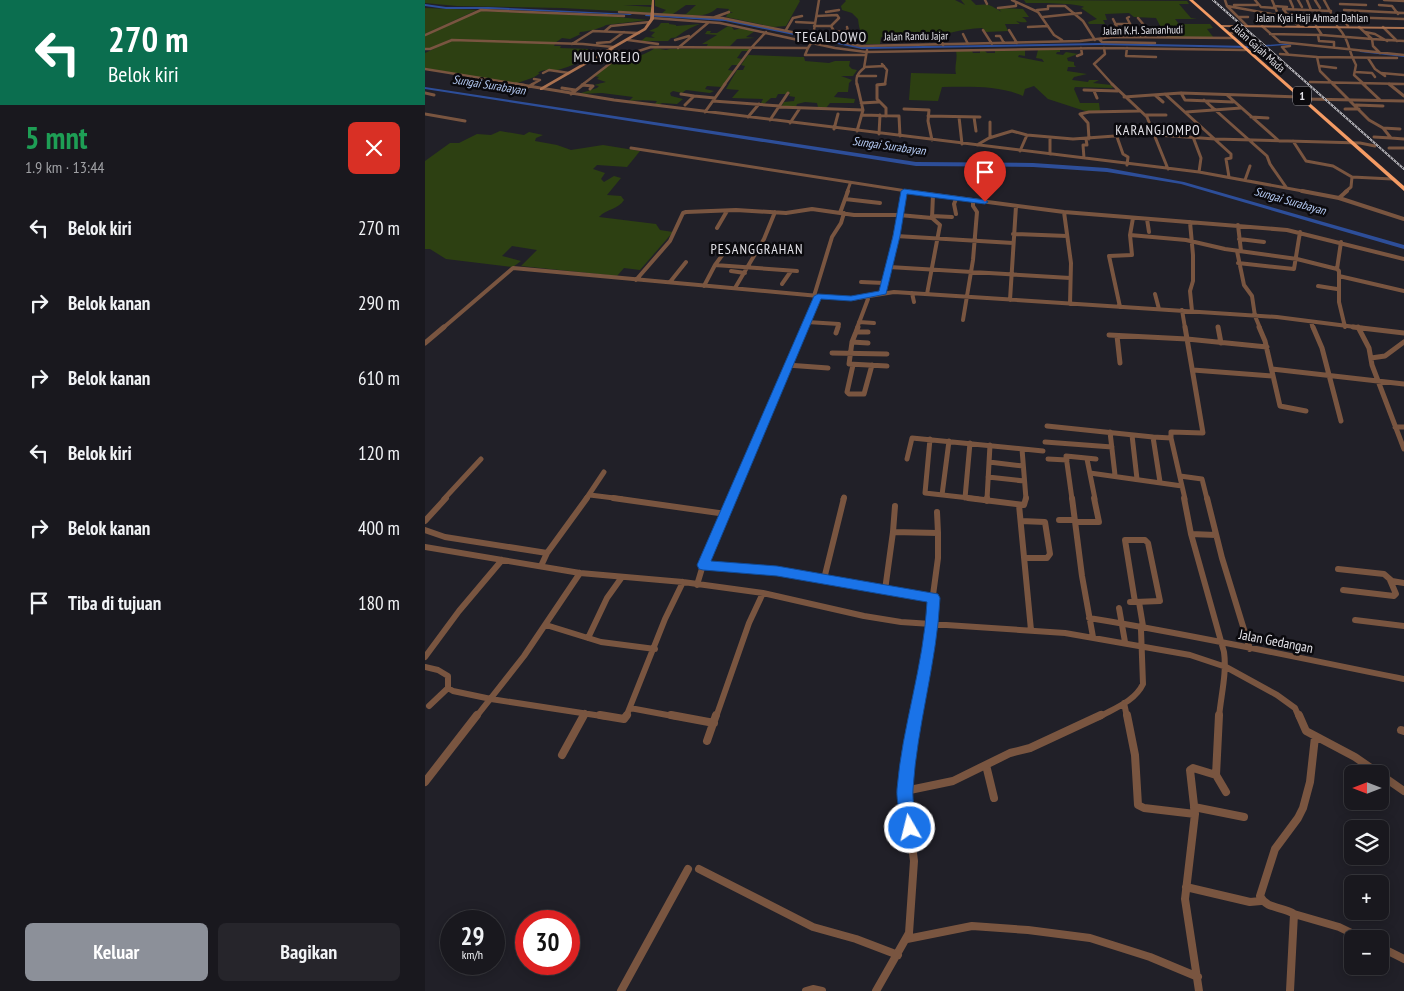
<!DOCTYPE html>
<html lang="id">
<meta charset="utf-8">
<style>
:root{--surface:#19181e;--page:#26252b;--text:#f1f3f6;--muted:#9fa0a4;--line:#37373c;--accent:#8c9099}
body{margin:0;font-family:"PT Sans Narrow",sans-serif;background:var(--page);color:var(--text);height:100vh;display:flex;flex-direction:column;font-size:19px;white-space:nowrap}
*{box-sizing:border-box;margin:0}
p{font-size:16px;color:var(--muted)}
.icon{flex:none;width:28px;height:28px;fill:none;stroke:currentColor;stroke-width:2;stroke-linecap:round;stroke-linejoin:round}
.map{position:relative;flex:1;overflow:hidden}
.sheet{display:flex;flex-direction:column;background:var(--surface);width:425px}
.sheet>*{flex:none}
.top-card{background:#0b6e4f;color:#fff;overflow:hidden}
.needle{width:32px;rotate:270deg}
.buttons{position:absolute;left:919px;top:765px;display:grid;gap:10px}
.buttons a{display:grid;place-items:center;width:45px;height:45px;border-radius:8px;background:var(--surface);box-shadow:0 2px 12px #0003,0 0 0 1px var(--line);font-size:25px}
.speed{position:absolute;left:15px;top:910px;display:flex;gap:10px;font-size:25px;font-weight:700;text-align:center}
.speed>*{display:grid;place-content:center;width:65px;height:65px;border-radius:50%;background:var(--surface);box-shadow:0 2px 12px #0003,0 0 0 1px var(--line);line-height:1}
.speed small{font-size:12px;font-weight:400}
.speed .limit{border:8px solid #d22;background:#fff;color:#111}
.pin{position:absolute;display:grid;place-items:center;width:42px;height:42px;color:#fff;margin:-51px -21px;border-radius:50% 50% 50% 0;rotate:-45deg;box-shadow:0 0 5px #0007}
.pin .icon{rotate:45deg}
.me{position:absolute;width:55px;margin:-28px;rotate:352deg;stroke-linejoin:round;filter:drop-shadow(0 0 4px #0008)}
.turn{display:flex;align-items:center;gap:18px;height:105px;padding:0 25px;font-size:22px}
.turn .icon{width:65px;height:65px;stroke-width:2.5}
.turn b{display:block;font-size:35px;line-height:42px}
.round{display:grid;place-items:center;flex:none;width:52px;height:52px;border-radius:8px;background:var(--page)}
.headline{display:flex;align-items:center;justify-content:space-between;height:85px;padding:0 25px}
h1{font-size:30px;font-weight:600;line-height:38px;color:#1e9e55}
.button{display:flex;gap:10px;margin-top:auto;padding:10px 25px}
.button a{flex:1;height:58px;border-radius:8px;background:var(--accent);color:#fff;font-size:20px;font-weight:600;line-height:58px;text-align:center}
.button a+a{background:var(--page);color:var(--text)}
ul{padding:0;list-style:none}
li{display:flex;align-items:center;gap:15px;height:75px;padding:0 25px}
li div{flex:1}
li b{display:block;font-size:19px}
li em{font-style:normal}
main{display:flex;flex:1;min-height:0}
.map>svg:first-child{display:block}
</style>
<main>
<section class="sheet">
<div class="top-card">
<div class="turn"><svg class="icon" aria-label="left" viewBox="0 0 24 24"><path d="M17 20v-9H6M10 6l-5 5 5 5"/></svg><div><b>270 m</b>Belok kiri</div></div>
</div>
<div class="headline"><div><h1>5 mnt</h1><p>1.9 km · 13:44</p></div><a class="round" style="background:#d93025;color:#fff"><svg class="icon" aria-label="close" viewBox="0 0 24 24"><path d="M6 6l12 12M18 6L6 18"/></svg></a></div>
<ul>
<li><svg class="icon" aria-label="left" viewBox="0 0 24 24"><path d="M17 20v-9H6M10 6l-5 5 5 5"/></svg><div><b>Belok kiri</b></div><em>270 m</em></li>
<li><svg class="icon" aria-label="right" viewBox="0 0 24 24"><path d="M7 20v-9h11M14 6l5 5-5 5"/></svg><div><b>Belok kanan</b></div><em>290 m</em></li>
<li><svg class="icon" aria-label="right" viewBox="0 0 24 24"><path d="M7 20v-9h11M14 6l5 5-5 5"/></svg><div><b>Belok kanan</b></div><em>610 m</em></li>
<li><svg class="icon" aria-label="left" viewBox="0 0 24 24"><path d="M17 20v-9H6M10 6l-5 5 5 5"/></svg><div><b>Belok kiri</b></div><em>120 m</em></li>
<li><svg class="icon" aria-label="right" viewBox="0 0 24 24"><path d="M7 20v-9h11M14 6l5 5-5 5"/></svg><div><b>Belok kanan</b></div><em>400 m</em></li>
<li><svg class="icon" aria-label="arrive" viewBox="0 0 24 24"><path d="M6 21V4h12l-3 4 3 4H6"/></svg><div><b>Tiba di tujuan</b></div><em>180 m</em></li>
</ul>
<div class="button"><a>Keluar</a><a>Bagikan</a></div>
</section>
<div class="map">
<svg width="979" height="991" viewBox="0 0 979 991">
<rect width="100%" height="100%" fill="#212028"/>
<path fill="#2d4012" d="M0,0H228L227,5H198L226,7V13L138,8L32,6L0,3Z
M230,0H374L375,1L361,26L348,27L301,17L303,13H308L303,11L304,9L292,8C282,18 269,15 255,15L261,14L271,5H261L248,14H236L241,10L230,6Z
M420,0H530L540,5L536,0H546L551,5C555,5 560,4 564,5C569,7 591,20 595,24H580L583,31L561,32L557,28C536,28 514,38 492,37L490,39H477V35L473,34L470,37H456L455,44H441L439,41L440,35C434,32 434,26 433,19L427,13L417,10L416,6L421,1Z
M599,0L762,1L764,4H754L766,18L772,19H750L754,24H785L788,28L782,29L789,38L741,37L731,18L709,17L704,13L680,14L682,20H678L680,24H664L663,22L672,19L656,8L659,7C654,3 610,3 601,3Z
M0,8L52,10L0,34Z
M573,8L598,9L604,17H597L600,19L602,22C593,24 579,16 573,8Z
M53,11L182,16L223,20L181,25C177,28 161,32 155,32L154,34H156L145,39L137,38L130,43L26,39L5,49L0,48V36Z
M236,23H244V24L251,25V26L275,24C264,28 260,31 251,37H254L246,38L243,41H216L221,37L230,38L226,36L230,32L224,31L233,27Z
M303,26L307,27L309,30L317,28L330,31L321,37L330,38L312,39L305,46L281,47L283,44H277L292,35L280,34L282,31H286L285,33H292Z
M28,40L130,44L129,46H136L135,48L164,49L161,51L168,53C157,62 146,66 133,70C126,72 119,68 113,73H115C107,80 100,79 91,84L0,68V53Z
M230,48L241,50L245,49L325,48L323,51H317L312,58L317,59L313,65H307L303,70L309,71L297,87L282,86L280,89L289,91L285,93L261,90L257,93L248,91L245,93L246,96L258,99L252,104L237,103L233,105L230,104L232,101C222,100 213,100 204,101L208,97L177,93L153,94L172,88L174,86L169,85L181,82L172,79L174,77L169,76C176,72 182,65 189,62C205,56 214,59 230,48Z
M635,49V52H632L631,54L638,55L641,52L653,54L642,58L643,61L649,62V65L651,67H643L642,71L662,74L649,77L647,80L663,82L664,80H674L668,83L686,85L688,88L650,87L649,89L655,103H674L675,111H660L623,99L609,86L600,89L598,96C573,85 544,87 517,87L513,101L484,100L486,73L531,74C529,66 533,59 531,51H547L548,53H555V51H560L562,53H570V51L600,50V56L594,55L593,57L619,62L617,59L611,58L613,50Z
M323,55L376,57H379L380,61L404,63L410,61H425L424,66L427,69L432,70L428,76H416L427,80L424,83L423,92H413L409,97L430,99L429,103H405L401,108L393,107L392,103L380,102L372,104L371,107H356L359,102L369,101L370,97L364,96L365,94H353L351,98H346L339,104L336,103L338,99L307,98L314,90L301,89L312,70H318L320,66L316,65Z
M75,131L99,135L104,132L118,135L111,138L110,141L132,145L146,150L178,145L215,151L202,167L172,165L168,169L180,173L176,179L179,182L189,176L196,178L182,195L196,196L199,200C194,209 181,209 174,217L231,224L235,230L248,232L215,270L199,268L192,276L96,266L112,250L87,246L77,256L96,261L88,267L21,259L5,249H0V161L25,143H34L52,134L66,135Z"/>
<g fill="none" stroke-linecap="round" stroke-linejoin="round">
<path fill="#2d4e99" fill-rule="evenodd" d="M0,4L21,7H64L207,14L205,15L64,9H21L0,6Z
M221,14L300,19L437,47L675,43L825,46L869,43L871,44L825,48L675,45L437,49L300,21L220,16Z
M934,50L979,55V57L935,52Z
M0,87L491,162L608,163L682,168L759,182L979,245V249L756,184L682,172L608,167L491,166L0,89Z"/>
<path stroke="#795540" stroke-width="2.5" d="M560,0L562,4
M587,0L613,12L629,35L637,40
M800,0L802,6L822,26
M830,0L836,7L849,8
M847,0L858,26
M865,0L868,7
M873,0L877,7
M882,0L886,10
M890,0L895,8
M899,0L906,13
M959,0L979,1
M915,4L941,5
M809,5H832
M954,5L967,6L973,14
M802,6L852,15
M849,6L862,7
M573,8L591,6V4
M612,10L623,9V6H640L658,21L670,40
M919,10L979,13
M906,11L858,9L862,14L917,17
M194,12L297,18L436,46L655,41L689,37L808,38
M401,12L414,10
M290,17L304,12
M618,17L656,13
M704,17L702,18L712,37
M813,17H823
M227,18L295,23L410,48L441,52L679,48L820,50
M713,18L729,37
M688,19L697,37
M371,22L390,23
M871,22L874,21L867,20L874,26
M690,24H705
M389,26H406L414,18L412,15L392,16
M406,26L409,31L419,32L422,37L417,43
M837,26L855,42L979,55
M912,26C926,42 922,49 931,65L929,75L940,85
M923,26L917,17L979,19
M603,27L623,26
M958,27L972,41
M361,30L368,18L377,16
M558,30L567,44
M584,30L592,43
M693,30H708
M180,31L186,26L225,22
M418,31H423L422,27
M940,32L950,34L962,41
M806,33H818L813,28
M538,34L543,44
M845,34L897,35L891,26
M0,35L56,10L199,16
M893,35L894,41L909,42V47
M897,35L947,39L934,27
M388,36L394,0
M571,36H575L579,43
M674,39L677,42L730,43
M203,40L233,44
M250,40L264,36
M459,40L516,39L518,45
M172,43L185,42L199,32
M147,44L168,31L214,33
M253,48L284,22
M383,48L380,55H441
M679,48L680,54L669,64L688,85
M702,48L701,56L731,57
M0,49H5L27,40L158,44L188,47
M184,50L204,53
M166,51L179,52
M955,53L948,46L947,39L979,41
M855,54L892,57
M863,54L857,47L865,46
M652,56L657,54L656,48
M172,57L192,58
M943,58L950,69L960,76
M895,66L911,68
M440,67L459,66
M0,69L99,85
M931,72L947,73L950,77
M118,73L124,70L144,73
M956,73L979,75
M432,76H451
M885,82L979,84
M964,84L966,85
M106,85L115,80L109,79
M157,85H159
M157,85L192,58L226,47L383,48L388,40
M299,85L327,47L341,32
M432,85C430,77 433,73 439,68L442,50
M452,85L460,84L462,70L457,64
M909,85L895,71L892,57L972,58"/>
<path stroke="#795540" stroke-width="3" d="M91,84L189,100L774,172L883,192
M460,84L452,85V99L461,108V116
M687,84L722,117L743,169
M908,84L944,120L958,128L966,138L979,139
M938,84L955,100
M964,84L979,96
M157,85L168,86L165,89
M103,87L108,84
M137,88L150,90
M659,90L693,91
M669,91L672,98
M0,93L9,95
M756,93L760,100L808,102
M146,94L159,84
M256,94L269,96
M740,94L806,154V158L801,159L804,177
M730,95L738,102
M802,95L854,141
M699,97L756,93L875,97
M880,99L979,101
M779,100L842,156L845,164L861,187
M288,101L355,106
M436,103L454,102
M260,105L269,96L290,98
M931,105L958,106
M354,107L438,110
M479,109L504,110L503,121L507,140
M920,109H934
M280,112L300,84
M761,112L816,108
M0,114L40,121
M437,115L474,116L475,136
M720,115H741
M503,116L555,117
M323,117L334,104
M534,117L537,144
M549,117L551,131
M826,117L843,118
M345,120L363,93
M565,122V137
M365,123L375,108
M958,128L975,129
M409,129L413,114
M432,131L438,110L432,84
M454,134L455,115
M692,137L698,154L703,157L702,165
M768,137L776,158L774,172
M949,137L966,138
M625,138V154
M664,139L663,123L655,114L664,112L714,111
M868,141L881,161L908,166L927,177
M552,145L564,138L587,131L602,135L648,139L718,134L790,139L935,143L950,146
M206,148L488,192
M964,148H979
M595,151L602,135
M659,158L658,145H662L661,139
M820,180L825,166
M422,192L425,184
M920,192L926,187L927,177L967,179"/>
<path stroke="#795540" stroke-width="4" d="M480,191L639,212L862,230L979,259
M877,191L914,198L979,219
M914,198L922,191
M420,199L455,203
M531,199L529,204L531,214
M639,212L646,263L645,304
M415,213L423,191
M507,216L527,217
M722,219L724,232
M765,222L768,255V281L765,291L767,311
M813,225L816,251
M292,228L302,211
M588,234L642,236
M705,235L761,240L800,249L872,259L912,269L914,271V302L920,327
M471,236L588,243
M814,239L839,242
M812,251L819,285L827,296L830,316L835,328
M813,263L869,269L875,232
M290,265L372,271
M464,267L645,278
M912,269L916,242
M306,271L320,273
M914,276L979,291
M211,280L245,241L258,213L261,212L311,210L361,213L387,209L429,215H474L507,218
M245,282L261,262
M436,282L459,283
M357,284L366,271
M279,286L290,265L304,246
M893,286L912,289
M310,288L339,239L350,212
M458,293L479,191
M487,293L489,302
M502,294L515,225L507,218L508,195
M730,294L734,309
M389,296L407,237L416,223L419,213
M585,300L591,206
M695,307L684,256L707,255L705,235L708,218
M757,310L760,328
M538,320L548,260L552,212L548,206V201
M382,322L414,324L413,328
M434,322L449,323
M886,322L888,328
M18,328L88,268L426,299L469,292L852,317L938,328
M379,328L393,296
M432,328L443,299L441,296"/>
<path stroke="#795540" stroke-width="5" d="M433,327L427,342L424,364L462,366
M793,327L796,343
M834,327L840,341L855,406L881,411
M888,327L897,348L916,421
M928,327L979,333
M933,327L944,348L947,365L979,449
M431,332H443
M411,333L413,327
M684,335L762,339L842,347
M692,336L695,363
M427,342L443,343
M0,343L19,327
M407,353L462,354
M946,358L960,356L979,342
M362,365L403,368
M428,365L422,392L424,394H439L447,365
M847,369L979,384
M768,370L848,376
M622,426L728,437
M970,427H979
M685,432L690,475
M707,435L712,479
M746,438V432L778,433L760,327
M505,439L500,493L553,499
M620,442L687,447
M597,449L601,499
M482,459L487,438L618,451
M623,459L642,460
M662,459L670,499
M564,462L598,466
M665,473L757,486L760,499
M755,476L777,479L782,499
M563,477L599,481
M735,482L728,437L746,438L757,486
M165,495L197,499
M517,495L524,441
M540,498L545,443
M19,499L56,459
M161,499L179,472
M306,499L380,327
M418,499L419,497
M562,499L565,445
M647,499L641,456L671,459"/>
<path stroke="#795540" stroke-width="6" d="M188,498L301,514
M543,498L599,505L601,498
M647,498L657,576L668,637
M759,498L766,534L799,652C802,673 796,695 794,717
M782,498L797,558L825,649
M562,501V498
M594,505L606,630
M470,506L468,532L513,533V558L506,610L507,626L491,717
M512,512L513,533
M634,520H650
M0,521L21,498
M596,521L620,522L625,554L622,558H600
M650,522H674L669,498
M0,530L20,537L122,553
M766,534L791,535
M700,540H720L723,543L735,601L710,602Z
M0,547L155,573L258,582L338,593L439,616L476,622L640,633L765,655L801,667L852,695L870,708L874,717
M278,565L352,571L508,598
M116,566L122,553L162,498
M913,569L959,574L967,581L979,583
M399,579L419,498
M272,585L278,565L307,498
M460,590L468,532
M918,590L969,596L971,594L965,580
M705,602H710
M694,608L700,642
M664,618C770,635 874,658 979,679
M930,620L979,626
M121,625L176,642L230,649
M163,638L182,598L197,577
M0,657L34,611L77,560
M0,667L13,670L23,676V688L28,691L66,699L183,717
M699,703L702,717
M4,706L23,688
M205,708L253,717
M51,717L99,656L155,573
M158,717L160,713
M201,717L240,619L258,582
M291,717L324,623L338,593
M674,717C690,708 710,701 718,684L716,630L718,626L714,602"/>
<path stroke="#795540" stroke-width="8" d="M175,715L199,719L202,715
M246,715L289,723
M702,715L710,755L713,805L719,808L770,814
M874,715L881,731L930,757L979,791
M976,730L979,731
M282,741L291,715
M137,755L159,715
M561,765L569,798
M791,775L794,715
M0,782L52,715
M480,791L528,781L585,753L605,748L676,715
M769,807L819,817
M274,869L388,927L431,939L473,955
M761,887L825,902L836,901
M869,914L914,927L939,939
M482,939L547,926L603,930L665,938L725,957L773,977
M955,947L979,959
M196,991L263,869
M381,991L388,989L397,991
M451,991L484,933L489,861L480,791L491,715
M774,991L760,899L770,814L765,770L768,768L791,775L801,792
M865,991L869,914C858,906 842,910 835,896L850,849L873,818L878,808L885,782L890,737"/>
<path fill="#aa714f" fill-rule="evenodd" d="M227,0H229V19L221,30L117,90H115V88L219,28L225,19Z
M795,25L979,27V29L794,27Z"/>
<path fill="#f49b64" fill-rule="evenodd" d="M764,0H768L979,186V191Z"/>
<defs>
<path id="rail" d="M788,0L979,169"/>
</defs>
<use href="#rail" stroke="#c2c1c7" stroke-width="2"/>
<use href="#rail" stroke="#0b0a0e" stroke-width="1" stroke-dasharray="2" stroke-linecap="butt"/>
</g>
<path fill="#1a73e8" stroke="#114b97" d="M479,189L560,200L563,202L560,204L482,194L475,236L461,294L426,301L396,299L286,561L352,566L513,594L515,598C512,662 492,725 488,789C487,802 491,816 493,828L491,833L485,836L480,833L477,828C476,816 471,801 472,789C477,727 499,665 502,602L352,576L278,570L274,569L272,565L389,296L393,294L426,296L454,291L468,236L476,191Z"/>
<g text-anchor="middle" stroke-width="5" stroke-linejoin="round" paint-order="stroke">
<g font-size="11" fill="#e3e2e8" stroke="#0b0a0e">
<text x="887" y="22">Jalan Kyai Haji Ahmad Dahlan</text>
<text transform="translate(718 30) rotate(-1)" y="4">Jalan K.H. Samanhudi</text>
<text transform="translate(491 36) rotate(-1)" y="4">Jalan Randu Jajar</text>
<text transform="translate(834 48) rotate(42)" y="4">Jalan Gajah Mada</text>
</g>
<g font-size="12" font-style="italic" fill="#b7cdf6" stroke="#0b0a0e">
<text transform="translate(64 85) rotate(9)" y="4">Sungai Surabayan</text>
<text transform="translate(464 146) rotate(8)" y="4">Sungai Surabayan</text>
<text transform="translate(865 201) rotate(16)" y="4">Sungai Surabayan</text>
</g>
<rect fill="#0b0a0e" stroke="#a2a1a7" stroke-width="1" x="868" y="86.5" width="18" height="19" rx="4"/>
<g font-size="12" font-weight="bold" fill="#e3e2e8">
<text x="877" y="100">1</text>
</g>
<g font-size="14" letter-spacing="1" fill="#e3e2e8" stroke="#0b0a0e">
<text x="406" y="42">TEGALDOWO</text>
<text x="182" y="62">MULYOREJO</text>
<text x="733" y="135">KARANGJOMPO</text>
<text x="332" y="254">PESANGGRAHAN</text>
</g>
<g font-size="14" fill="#e3e2e8" stroke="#0b0a0e">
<text transform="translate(851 641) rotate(11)" y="5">Jalan Gedangan</text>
</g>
</g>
</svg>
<div class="buttons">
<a><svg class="needle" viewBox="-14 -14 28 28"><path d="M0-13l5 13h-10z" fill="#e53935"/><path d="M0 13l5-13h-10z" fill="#9fa0a4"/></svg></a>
<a><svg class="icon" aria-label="layers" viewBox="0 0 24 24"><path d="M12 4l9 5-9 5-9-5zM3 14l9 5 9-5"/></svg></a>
<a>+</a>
<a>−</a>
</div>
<div class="speed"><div>29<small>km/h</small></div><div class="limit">30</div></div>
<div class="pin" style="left:560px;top:202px;background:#d93025"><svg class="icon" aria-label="arrive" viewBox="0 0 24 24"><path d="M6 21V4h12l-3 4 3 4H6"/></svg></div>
<svg class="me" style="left:485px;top:828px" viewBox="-20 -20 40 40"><circle r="17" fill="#1a73e8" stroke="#fff" stroke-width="3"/><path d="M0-11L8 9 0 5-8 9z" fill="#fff"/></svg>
</div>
</main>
